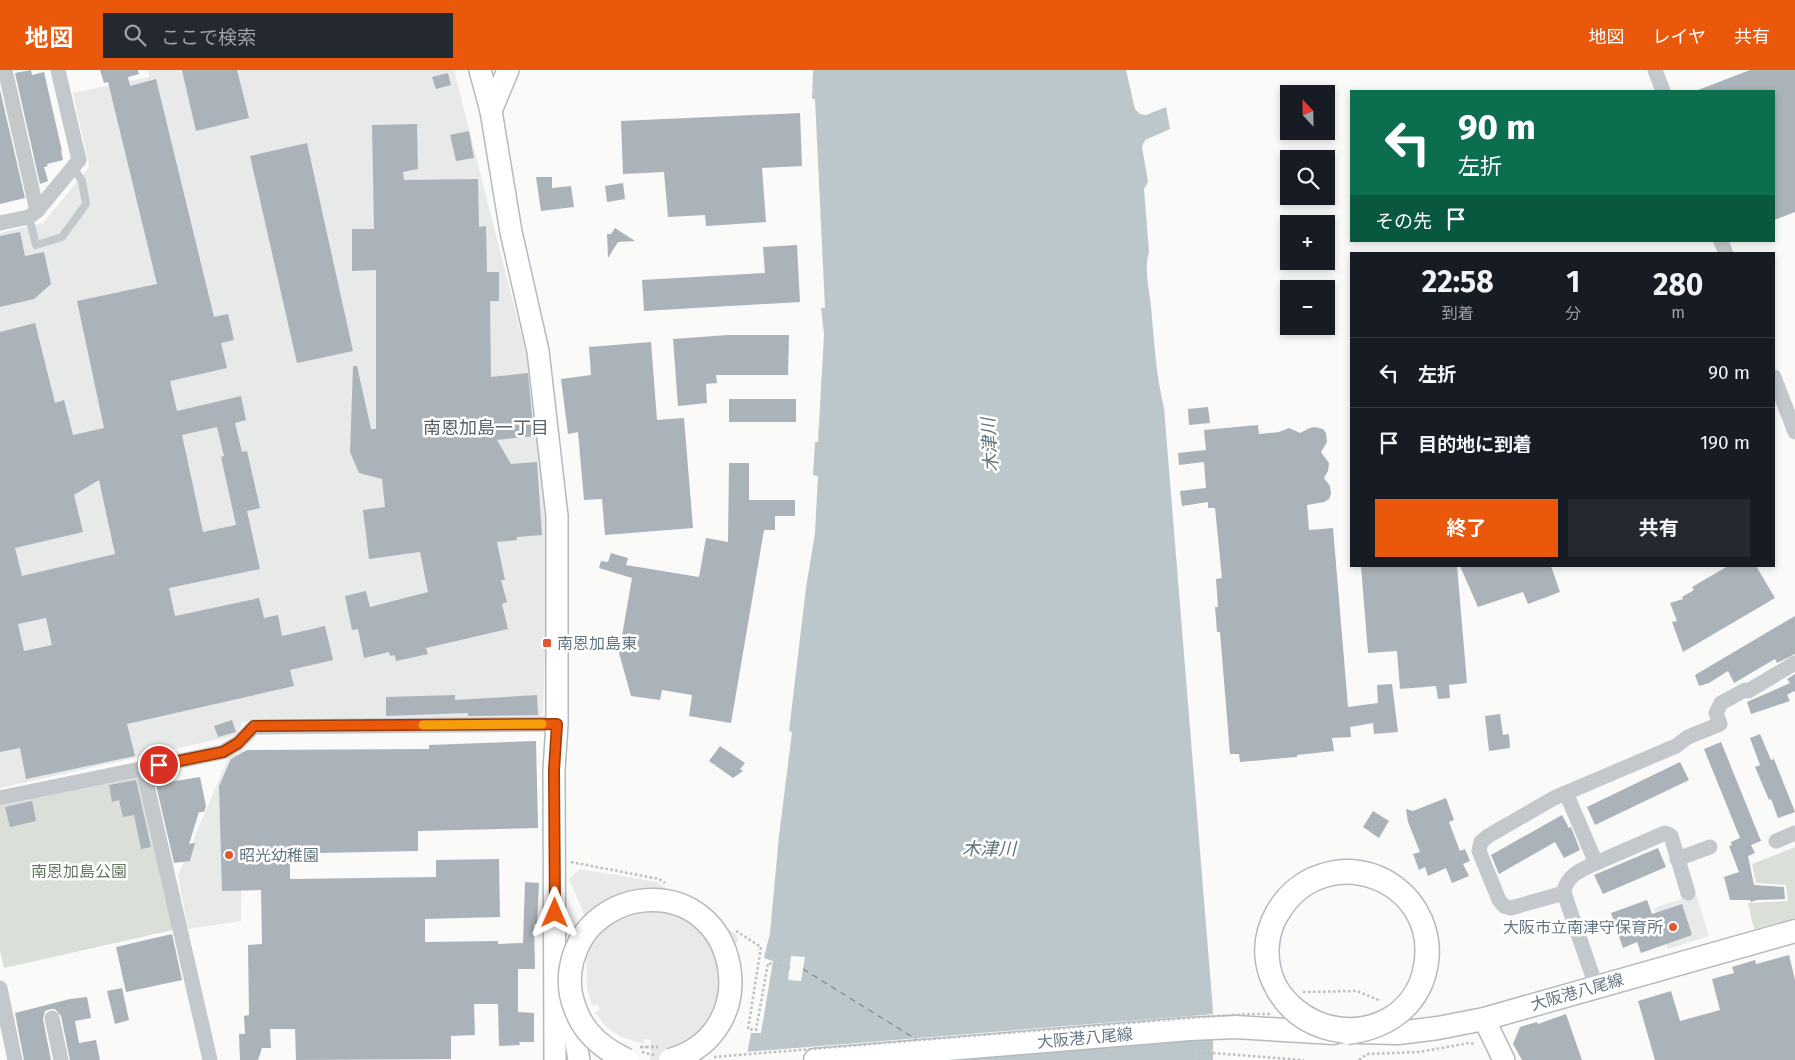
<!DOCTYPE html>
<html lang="ja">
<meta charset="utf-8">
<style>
body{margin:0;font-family:"Fira Sans","Noto Sans JP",sans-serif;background:#242831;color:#f1f3f6;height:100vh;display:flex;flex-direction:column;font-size:19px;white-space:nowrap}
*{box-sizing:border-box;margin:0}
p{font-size:16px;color:#9ea1a6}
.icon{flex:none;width:28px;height:28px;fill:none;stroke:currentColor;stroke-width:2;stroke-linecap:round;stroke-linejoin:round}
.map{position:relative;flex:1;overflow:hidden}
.sheet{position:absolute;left:1350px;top:182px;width:425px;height:315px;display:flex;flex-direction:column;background:#171b24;border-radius:0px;box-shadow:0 2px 8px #0003}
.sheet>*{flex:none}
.hud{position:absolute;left:1350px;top:20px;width:425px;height:152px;border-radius:0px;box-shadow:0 2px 8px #0003;background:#0b6e4f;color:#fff;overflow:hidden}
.needle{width:32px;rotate:338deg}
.buttons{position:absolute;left:1280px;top:15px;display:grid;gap:10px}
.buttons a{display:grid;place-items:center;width:55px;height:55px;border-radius:0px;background:#171b24;box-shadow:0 2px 8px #0003;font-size:25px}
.pin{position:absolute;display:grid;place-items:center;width:42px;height:42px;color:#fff;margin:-21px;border:2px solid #fff;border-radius:50%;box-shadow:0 1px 5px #0007}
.me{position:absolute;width:55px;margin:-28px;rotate:0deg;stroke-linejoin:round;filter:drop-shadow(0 0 4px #0008)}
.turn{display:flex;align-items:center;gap:18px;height:105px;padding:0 25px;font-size:22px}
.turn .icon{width:65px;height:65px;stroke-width:2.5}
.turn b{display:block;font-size:35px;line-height:42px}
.then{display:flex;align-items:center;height:48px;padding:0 25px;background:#0003;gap:10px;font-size:19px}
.eta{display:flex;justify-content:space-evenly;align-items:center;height:85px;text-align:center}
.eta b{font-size:30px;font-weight:700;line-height:35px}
.cta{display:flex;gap:10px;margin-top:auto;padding:10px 25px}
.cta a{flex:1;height:58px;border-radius:0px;background:#ea580c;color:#fff;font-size:20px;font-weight:700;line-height:58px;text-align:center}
.cta a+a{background:#242831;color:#f1f3f6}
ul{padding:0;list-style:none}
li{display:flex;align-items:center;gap:15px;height:70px;padding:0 25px;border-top:1px solid #363941}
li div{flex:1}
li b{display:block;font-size:19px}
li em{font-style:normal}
header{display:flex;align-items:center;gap:30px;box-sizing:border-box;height:70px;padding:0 25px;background:#ea580c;color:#fff}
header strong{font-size:24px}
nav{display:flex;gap:28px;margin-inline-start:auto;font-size:18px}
.search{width:350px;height:45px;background:#242831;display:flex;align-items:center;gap:12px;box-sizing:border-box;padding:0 18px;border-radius:0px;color:#9ea1a6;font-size:19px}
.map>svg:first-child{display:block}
.built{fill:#e8e9e9}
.green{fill:#dadfd7}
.water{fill:#bbc7cb}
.pier{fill:#fafaf8}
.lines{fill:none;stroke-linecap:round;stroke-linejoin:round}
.ferry{stroke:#60757c;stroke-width:1;stroke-dasharray:6 5;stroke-linecap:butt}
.building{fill:#aab3b9;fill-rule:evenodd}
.secondary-casing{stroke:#b3babf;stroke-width:24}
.primary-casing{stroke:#b5babe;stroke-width:25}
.path{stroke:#bbbfc2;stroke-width:2.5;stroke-dasharray:2.5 2.5;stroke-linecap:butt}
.lane{stroke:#c3c8cc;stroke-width:8}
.street{stroke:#c3c8cc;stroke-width:15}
.secondary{stroke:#fff;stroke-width:21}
.primary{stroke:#fff;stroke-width:22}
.primary-bridge-casing{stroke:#b5babe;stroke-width:25;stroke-linecap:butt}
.path-bridge{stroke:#bbbfc2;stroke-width:2.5;stroke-dasharray:2.5 2.5;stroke-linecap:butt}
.primary-bridge{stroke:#fff;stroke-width:22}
.route-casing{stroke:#983908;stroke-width:12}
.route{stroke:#ea580c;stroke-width:9}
.slow{stroke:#f59e0b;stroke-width:9}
.poi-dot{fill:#e4572e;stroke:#fff;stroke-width:2}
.labels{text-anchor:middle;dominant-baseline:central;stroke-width:5;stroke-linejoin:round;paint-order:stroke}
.poi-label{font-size:16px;fill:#657683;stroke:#fff;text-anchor:start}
.park-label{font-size:16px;fill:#687a64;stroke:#fff}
.street-label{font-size:16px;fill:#657683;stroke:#fff}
.neighbourhood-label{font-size:18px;fill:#57646e;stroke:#fff}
.water-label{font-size:18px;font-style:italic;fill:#60757c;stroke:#fff}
</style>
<header>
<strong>地図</strong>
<div class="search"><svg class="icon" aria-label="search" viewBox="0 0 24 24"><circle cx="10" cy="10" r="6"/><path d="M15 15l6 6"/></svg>ここで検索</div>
<nav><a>地図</a><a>レイヤ</a><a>共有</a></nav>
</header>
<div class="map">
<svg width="1795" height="990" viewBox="0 0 1795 990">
<rect width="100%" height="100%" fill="#fafaf8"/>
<g class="built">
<path d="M 148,0 L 454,0 L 527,287 L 549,469 L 543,642 L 540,647 L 242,652 L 237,665 L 0,718 L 0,163 L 43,153 L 89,97 L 73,23 L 149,7 Z"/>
<path d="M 243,679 L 241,851 L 188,859 L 178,806 L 229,686 Z"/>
<path d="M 580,799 L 657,812 L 736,864 L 739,871 L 735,873 L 741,896 L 743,910 L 738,940 L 729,959 L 719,972 L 697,990 L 650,990 L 651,970 L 644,969 L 644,974 L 621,967 L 604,955 L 595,942 L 600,940 L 597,934 L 592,936 L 587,917 L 585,850 L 582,839 L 569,809 Z"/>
<path d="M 1696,824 L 1709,866 L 1668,879 L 1654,838 Z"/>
</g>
<g class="green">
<path d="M 138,706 L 173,860 L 4,898 L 0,881 L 0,736 Z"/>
<path d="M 1795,777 L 1795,848 L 1754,859 L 1748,833 L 1788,831 L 1786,815 L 1756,813 L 1752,794 Z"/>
</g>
<path class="water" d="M 813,0 L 1126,0 L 1135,39 L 1140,44 L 1146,45 L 1166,37 L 1170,59 L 1145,70 L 1142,77 L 1148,112 L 1144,119 L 1149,182 C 1144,197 1149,220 1151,236 C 1154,270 1156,305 1164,338 L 1213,941 L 1213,990 L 746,990 L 751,963 L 761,963 L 773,891 L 764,888 L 770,863 L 779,766 L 792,662 L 789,661 L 806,518 L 815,463 L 818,406 L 813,405 L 815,372 L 818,372 L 824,264 L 821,238 L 825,238 L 815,29 L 812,29 Z"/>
<g class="pier">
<path d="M 791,886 L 805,887 L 801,911 L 788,910 Z"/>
<path d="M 1215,944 L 1215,967 L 926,990 L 744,990 L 745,982 Z"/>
</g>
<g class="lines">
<path class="ferry" d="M 803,899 L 919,971"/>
</g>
<g class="building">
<path d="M 31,0 L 32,5 L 44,2 L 62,81 L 61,81 L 63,90 L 47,94 L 48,96 L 44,97 L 48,111 L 40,114 L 15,3 Z"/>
<path d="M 100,0 L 138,0 L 139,4 L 128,7 L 130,16 L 156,9 L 214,247 L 228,244 L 234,270 L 221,273 L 227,298 L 170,311 L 177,341 L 241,326 L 246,350 L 235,353 L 242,382 L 247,381 L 260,438 L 247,441 L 260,499 L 169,518 L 175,546 L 259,528 L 264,548 L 278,545 L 282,566 L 325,556 L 333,590 L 290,600 L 294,616 L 127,654 L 135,686 L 26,709 L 20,678 L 0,682 L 0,262 L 35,253 L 55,333 L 64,330 L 73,365 L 104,358 L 77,231 L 157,214 L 108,12 L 104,13 ZM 217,357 L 224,386 L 221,387 L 236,455 L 203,462 L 182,365 ZM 99,410 L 115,484 L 22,506 L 15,478 L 83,462 L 74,425 ZM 46,548 L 52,575 L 24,581 L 18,554 Z"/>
<path d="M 182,0 L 237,0 L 249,48 L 196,61 Z"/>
<path d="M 1750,0 L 1795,0 L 1795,142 L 1774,150 L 1774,21 L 1698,20 Z"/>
<path d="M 448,3 L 451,15 L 436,19 L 432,7 Z"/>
<path d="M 0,20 L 25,128 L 0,134 Z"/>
<path d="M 800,43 L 802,96 L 762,98 L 766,152 L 706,156 L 705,145 L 668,147 L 664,102 L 623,104 L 621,51 Z"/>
<path d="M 417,54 L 418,99 L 403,102 L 404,110 L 478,109 L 479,157 L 486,156 L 487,202 L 499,202 L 499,231 L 490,231 L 491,307 L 528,303 L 534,366 L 497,370 L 511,394 L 537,392 L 542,465 L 517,467 L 517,470 L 497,472 L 505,510 L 501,510 L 507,532 L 502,534 L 508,559 L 426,578 L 428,584 L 396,591 L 395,585 L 390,586 L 389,582 L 364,588 L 358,559 L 352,560 L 345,526 L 366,521 L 370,537 L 428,522 L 420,482 L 369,489 L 363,440 L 385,437 L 382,409 L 359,403 L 350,382 L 353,296 L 357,296 L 371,359 L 376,359 L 376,200 L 352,201 L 352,159 L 374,159 L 372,55 Z"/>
<path d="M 469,61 L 474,88 L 456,91 L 450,65 Z"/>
<path d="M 307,73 L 353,281 L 297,293 L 250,86 Z"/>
<path d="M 536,107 L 552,107 L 552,118 L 571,116 L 574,137 L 541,141 Z"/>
<path d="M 623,113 L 625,129 L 607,132 L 605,116 Z"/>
<path d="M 615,158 L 635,171 L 618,172 L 608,188 L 607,164 L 611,164 Z"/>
<path d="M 20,162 L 25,186 L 44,182 L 51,214 L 34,229 L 0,237 L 0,166 Z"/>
<path d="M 797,175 L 800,232 L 644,241 L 642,210 L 765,203 L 763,177 Z"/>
<path d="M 728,265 L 789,265 L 788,305 L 716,305 L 717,313 L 706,314 L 707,333 L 678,336 L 673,269 Z"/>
<path d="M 651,272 L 657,350 L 684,348 L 693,458 L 605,465 L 602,429 L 584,430 L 578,362 L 568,364 L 561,309 L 591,305 L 589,277 Z"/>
<rect x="729" y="329" width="67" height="23"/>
<path d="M 1208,337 L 1210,353 L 1189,355 L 1188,339 Z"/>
<path d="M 1258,355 L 1259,364 L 1279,362 L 1289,358 L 1300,363 L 1310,358 L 1315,357 L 1323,359 L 1326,363 L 1327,372 L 1321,382 L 1329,393 L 1328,401 L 1324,408 L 1330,416 L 1331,424 L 1329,429 L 1324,432 L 1307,435 L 1309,460 L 1333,458 L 1348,637 L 1378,633 L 1377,615 L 1392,614 L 1398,662 L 1374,664 L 1373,653 L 1350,657 L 1351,667 L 1332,668 L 1334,681 L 1297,685 L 1297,687 L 1240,692 L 1239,684 L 1230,684 L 1220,562 L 1217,562 L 1215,537 L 1218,537 L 1216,509 L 1222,508 L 1215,438 L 1208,438 L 1208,432 L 1182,436 L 1180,421 L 1206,418 L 1204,392 L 1179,395 L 1178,383 L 1206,380 L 1204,360 Z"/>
<path d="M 729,393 L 749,393 L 749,430 L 795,430 L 795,446 L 775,446 L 775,460 L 764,460 L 731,653 L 689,646 L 692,625 L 662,620 L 660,630 L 631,626 L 619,583 L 632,508 L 599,498 L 601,491 L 608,492 L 611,483 L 628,488 L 626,495 L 699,507 L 706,468 L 728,472 Z"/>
<path d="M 1361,496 L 1457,496 L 1467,613 L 1449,615 L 1450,628 L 1438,629 L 1436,616 L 1400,619 L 1397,581 L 1368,583 Z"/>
<path d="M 1460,496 L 1551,496 L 1560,522 L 1528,534 L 1523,522 L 1478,537 Z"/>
<path d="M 1728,496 L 1756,496 L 1775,528 L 1683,582 L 1672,552 L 1677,551 L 1670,533 L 1683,529 L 1682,527 L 1694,520 L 1692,517 Z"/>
<path d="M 1795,546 L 1795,584 L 1777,593 L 1775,589 L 1734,613 L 1728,601 L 1709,613 L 1699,616 L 1695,605 Z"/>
<path d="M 1795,604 L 1795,622 L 1794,621 L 1787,625 L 1790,631 L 1751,644 L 1747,632 L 1790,613 L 1787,609 Z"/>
<path d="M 455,625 L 455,630 L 537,625 L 538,645 L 468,646 L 468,643 L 386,646 L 386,627 Z"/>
<path d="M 1500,644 L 1503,665 L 1509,664 L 1510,678 L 1489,681 L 1485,646 Z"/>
<path d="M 232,650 L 236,662 L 218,667 L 214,656 Z"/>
<path d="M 1760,664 L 1771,690 L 1774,689 L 1795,742 L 1778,748 L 1771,729 L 1769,730 L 1755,697 L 1760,695 L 1750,668 Z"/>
<path d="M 536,671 L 538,758 L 418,761 L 418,781 L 320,783 L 320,777 L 290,777 L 290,809 L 436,807 L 436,790 L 499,789 L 500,847 L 425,849 L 425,872 L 498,871 L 498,874 L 523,873 L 525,812 L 539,813 L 537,854 L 534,854 L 535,899 L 518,899 L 518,942 L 534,943 L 534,972 L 519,972 L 520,975 L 499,976 L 498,934 L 474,934 L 475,965 L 451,966 L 451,989 L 296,990 L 295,959 L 270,959 L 271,978 L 262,978 L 258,990 L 240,990 L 239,964 L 245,964 L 244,946 L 249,945 L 248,875 L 262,874 L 261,820 L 222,821 L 219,716 L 231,689 L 247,680 L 429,679 L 429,675 Z"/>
<path d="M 1721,672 L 1761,771 L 1751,775 L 1755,783 L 1748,786 L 1754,815 L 1784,817 L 1785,829 L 1757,830 L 1751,832 L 1750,830 L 1730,830 L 1724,807 L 1739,802 L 1729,776 L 1732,775 L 1731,772 L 1740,768 L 1704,679 Z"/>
<path d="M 720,676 L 745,693 L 740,699 L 743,701 L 733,708 L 709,691 Z"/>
<path d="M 1680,692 L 1689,710 L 1595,755 L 1587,737 Z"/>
<path d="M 167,703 L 169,712 L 200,707 L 206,736 L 204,742 L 199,742 L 189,774 L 195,773 L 190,791 L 174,793 L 154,706 Z"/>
<path d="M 136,710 L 151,777 L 141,779 L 134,745 L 123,747 L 119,730 L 112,732 L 109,715 Z"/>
<path d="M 1446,728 L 1454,750 L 1449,752 L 1460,781 L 1465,779 L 1470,791 L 1463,794 L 1469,806 L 1452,813 L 1446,798 L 1428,806 L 1425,797 L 1419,800 L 1413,784 L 1420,782 L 1408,752 L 1406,739 L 1413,741 Z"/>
<path d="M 32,731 L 36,751 L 10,757 L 5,737 Z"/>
<path d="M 1373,741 L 1389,751 L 1379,768 L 1363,757 Z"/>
<path d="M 1562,745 L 1569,758 L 1571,757 L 1580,780 L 1564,788 L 1555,772 L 1499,804 L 1491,785 Z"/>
<path d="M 1658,778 L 1666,797 L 1603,824 L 1594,805 Z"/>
<path d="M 1647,830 L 1652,844 L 1682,834 L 1692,865 L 1641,883 L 1637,872 L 1623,878 L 1611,843 Z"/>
<path d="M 172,864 L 182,910 L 126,922 L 116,877 Z"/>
<path d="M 1789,885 L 1795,910 L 1795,990 L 1655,990 L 1638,931 L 1671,921 L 1680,951 L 1720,940 L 1712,909 L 1734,903 L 1732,897 L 1755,890 L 1756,894 Z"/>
<path d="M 122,918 L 129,950 L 115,954 L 107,921 Z"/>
<path d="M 87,927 L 91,948 L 75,951 L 79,973 L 96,970 L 100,990 L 70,990 L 61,946 L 55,939 L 51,939 L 45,941 L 43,949 L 51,990 L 24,990 L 15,943 L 70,929 Z"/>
<path d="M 1566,944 L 1582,990 L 1522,990 L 1513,974 L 1520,957 L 1537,952 L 1538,954 Z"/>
</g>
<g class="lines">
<defs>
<g id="secondary">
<path d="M 480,0 L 491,41 L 511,162 L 538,281 L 557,446 L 557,654 L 554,700 L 555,990"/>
<path d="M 491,41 L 508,0"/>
<path d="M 569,932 L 579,990"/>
<path d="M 1484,949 L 1504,990"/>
</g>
<g id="primary">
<path d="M 1358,962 L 1398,963 L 1438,958 L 1484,949 L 1795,861"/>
<path d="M 815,990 L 1189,959 L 1235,957 L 1334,963"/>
</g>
</defs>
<use href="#secondary" class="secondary-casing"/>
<use href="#primary" class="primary-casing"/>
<g class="path">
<path d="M 571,792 L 659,809 L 665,813"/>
<path d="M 736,861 L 761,877 L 748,959 L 756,960 L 768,893 L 790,898"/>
<path d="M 1303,922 L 1357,921 L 1381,931"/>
<path d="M 640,977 L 646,977"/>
<path d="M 1199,990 L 1199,984 L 1212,983 L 1304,990"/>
<path d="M 1359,990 L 1367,984 L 1419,982 L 1469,973 L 1476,974"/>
</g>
<path class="lane" d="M 29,147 L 36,175 L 62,167 L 86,134 L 82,111 L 73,97"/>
<g class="street">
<path d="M 5,0 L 37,141"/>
<path d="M 1655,0 L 1663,21"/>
<path d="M 0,153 L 29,147 L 37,141 L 79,90 L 58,0"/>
<path d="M 1721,171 L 1726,184"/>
<path d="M 1774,307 L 1795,362"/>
<path d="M 143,698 L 210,990"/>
<path d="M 0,728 L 223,682 L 238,673 L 254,657 L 557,654"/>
<path d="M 1776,771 L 1795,763"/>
<path d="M 1677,789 L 1710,777"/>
<path d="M 1596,793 L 1665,763 L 1668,764 L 1671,766 L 1688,823"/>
<path d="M 1564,823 C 1565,806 1582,799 1596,793 L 1566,723"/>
<path d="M 1596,916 L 1564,823 L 1511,838 L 1504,836 L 1499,830 L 1479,781 L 1481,772 L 1488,766 L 1554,728 L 1676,676 L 1688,667 L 1720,654 L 1716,643 L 1721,633 L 1745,620 L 1748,621 L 1795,593"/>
<path d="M 0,918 L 15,990"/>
<path d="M 52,948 L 61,990"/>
</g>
<use href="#secondary" class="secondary"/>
<use href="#primary" class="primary"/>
<defs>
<g id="primary-bridge">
<path d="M 1347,963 C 1388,958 1421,935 1427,892 C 1431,863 1418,834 1395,817 C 1374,801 1347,797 1323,805 C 1303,811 1287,825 1277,842 C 1235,916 1325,990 1394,946 C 1411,934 1422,916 1425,896 C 1441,809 1325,766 1279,842 C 1265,863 1264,892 1275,915 C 1289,944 1315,959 1347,962"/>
<path d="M 627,990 C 603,979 584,964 575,938 C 565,913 570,885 585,863 C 598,846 618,834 639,831 C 740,817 767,963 670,990"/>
</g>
</defs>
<use href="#primary-bridge" class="primary-bridge-casing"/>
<g class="path-bridge">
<path d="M 641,977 L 658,977"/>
<path d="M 646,977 L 658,977"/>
<path d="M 642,982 L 654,985"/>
<path d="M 714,987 L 1201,947 L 1250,944 L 1272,944"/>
</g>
<use href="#primary-bridge" class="primary-bridge"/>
</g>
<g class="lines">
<defs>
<path id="route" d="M 159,695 L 223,682 L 238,673 L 254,656 L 557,654 L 554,700 L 555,843"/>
</defs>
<use href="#route" class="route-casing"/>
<use href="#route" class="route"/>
<path class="slow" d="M 423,655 L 542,654"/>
</g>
<g class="poi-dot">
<rect x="542" y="568" width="10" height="10" rx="2.5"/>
<circle cx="229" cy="785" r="5"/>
<circle cx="1673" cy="857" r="5"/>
</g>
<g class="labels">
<g class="poi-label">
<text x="557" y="573">南恩加島東</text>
<text x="239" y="785">昭光幼稚園</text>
<text x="1663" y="857" text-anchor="end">大阪市立南津守保育所</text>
</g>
<g class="park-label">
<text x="79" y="801">南恩加島公園</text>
</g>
<g class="street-label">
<text transform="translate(1577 922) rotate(-16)">大阪港八尾線</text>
<text transform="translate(1085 968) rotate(-5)">大阪港八尾線</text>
</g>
<g class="neighbourhood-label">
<text x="486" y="358">南恩加島一丁目</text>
</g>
<g class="water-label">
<text transform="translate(990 375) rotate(-94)">木津川</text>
<text x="989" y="779">木津川</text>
</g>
</g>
</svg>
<div class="buttons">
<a><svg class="needle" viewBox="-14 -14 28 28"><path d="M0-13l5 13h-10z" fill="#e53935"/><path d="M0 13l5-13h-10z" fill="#9ea1a6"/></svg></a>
<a><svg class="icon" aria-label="search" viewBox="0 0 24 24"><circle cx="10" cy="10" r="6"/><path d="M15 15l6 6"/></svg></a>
<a>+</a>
<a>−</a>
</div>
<div class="pin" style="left:159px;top:695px;background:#d93025"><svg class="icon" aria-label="arrive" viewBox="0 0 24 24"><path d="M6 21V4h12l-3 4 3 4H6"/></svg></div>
<svg class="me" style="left:555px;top:843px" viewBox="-20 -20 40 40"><path d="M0-17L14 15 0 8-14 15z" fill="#ea580c" stroke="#fff" stroke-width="4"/></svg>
<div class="hud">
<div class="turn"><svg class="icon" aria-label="left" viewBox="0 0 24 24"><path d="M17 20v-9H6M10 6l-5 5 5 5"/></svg><div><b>90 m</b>左折</div></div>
<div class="then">その先<svg class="icon" aria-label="arrive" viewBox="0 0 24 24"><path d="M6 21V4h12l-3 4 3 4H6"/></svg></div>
</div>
<section class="sheet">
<div class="eta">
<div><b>22:58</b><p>到着</p></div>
<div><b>1</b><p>分</p></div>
<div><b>280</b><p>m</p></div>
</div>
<ul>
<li><svg class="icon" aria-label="left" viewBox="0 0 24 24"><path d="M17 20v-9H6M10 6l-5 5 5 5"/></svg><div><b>左折</b></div><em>90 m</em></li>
<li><svg class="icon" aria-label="arrive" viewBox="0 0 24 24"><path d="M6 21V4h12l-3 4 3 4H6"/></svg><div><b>目的地に到着</b></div><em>190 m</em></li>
</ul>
<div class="cta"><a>終了</a><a>共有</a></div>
</section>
</div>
